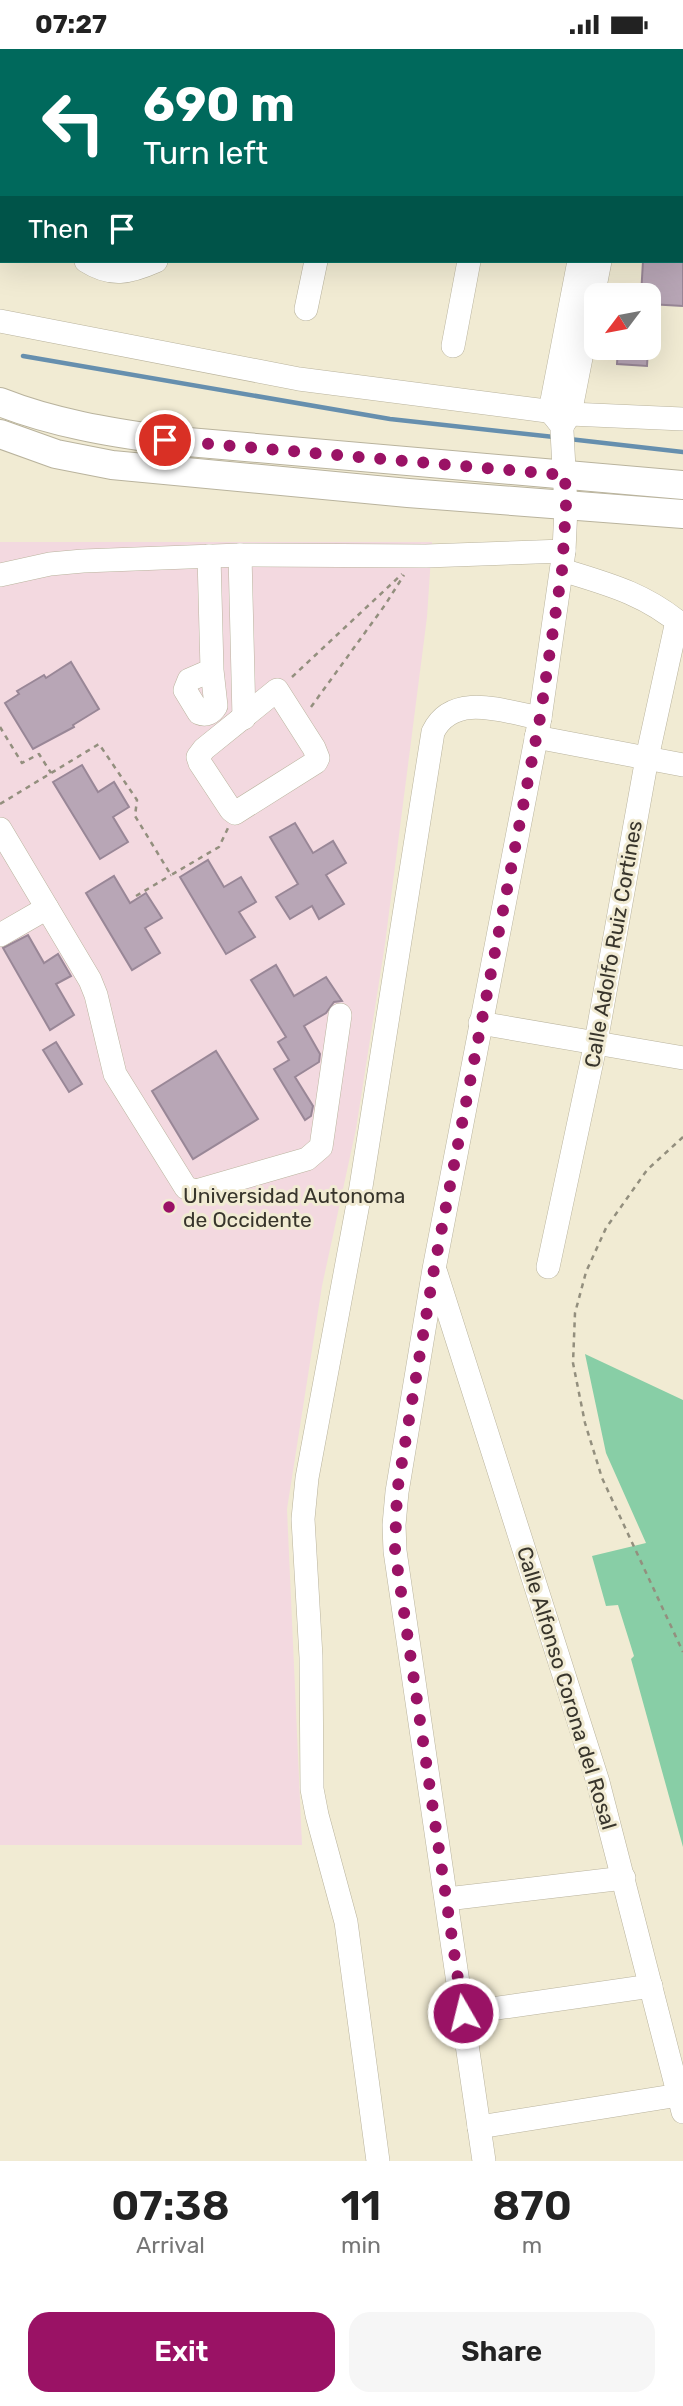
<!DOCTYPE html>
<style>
body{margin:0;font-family:Rubik,sans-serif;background:#f6f6f6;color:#222;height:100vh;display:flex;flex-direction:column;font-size:26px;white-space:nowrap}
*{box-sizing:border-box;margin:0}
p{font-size:23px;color:#767676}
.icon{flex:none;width:38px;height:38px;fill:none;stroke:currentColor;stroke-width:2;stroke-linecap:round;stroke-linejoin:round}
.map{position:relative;height:2112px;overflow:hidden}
.sheet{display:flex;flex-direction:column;background:#fff;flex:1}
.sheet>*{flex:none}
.banner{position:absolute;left:0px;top:0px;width:684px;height:214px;box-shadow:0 7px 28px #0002;background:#00695c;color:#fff;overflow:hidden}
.needle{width:46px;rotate:238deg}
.tools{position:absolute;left:584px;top:234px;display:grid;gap:14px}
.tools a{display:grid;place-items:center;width:77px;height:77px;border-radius:14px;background:#fff;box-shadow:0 7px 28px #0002;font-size:35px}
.pin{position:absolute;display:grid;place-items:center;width:60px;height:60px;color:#fff;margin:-30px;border:4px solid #fff;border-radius:50%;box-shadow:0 2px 7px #0007}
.me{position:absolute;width:77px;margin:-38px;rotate:352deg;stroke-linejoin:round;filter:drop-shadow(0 0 5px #0008)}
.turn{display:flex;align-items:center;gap:24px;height:147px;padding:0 28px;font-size:32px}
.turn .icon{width:91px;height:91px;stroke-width:2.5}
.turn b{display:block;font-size:49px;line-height:60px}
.then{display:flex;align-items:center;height:66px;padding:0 28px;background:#0003;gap:14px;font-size:26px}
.eta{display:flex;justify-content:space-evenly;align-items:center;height:119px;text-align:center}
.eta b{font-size:42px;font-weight:600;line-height:49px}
.primary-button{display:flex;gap:14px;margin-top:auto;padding:14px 28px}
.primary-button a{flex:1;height:80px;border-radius:21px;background:#9a1265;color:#fff;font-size:28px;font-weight:600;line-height:80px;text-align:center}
.primary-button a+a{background:#f6f6f6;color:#222}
.status{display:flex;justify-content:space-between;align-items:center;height:49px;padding:0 35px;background:#fff;direction:ltr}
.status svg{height:19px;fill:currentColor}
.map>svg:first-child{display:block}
.education{fill:#f3d9e0}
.green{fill:#88cea6}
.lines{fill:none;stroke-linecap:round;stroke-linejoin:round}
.stream{stroke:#668fae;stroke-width:4.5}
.building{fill:#b8a6b6;stroke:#998797;stroke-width:2}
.minor-casing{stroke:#b9b39d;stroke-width:24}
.major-casing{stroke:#b9b39d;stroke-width:30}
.path{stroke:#938f7e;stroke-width:2.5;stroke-dasharray:5 5;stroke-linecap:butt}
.minor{stroke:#fff;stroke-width:23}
.major{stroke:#fff;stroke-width:28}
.route{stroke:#9a1265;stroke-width:12;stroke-dasharray:0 21.6}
.poi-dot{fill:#9a1265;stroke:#f1ebd3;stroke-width:2.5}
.labels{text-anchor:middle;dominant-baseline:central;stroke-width:6;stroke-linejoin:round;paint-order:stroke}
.street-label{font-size:21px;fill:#38352c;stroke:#f1ebd3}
.poi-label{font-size:21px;fill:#38352c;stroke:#f1ebd3;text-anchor:start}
</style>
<div class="status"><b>07:27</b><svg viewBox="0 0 49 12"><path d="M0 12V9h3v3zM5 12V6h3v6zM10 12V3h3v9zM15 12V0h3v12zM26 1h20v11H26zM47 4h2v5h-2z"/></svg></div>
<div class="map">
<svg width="683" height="2112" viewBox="0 0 683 2112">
<rect width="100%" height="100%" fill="#f1ebd3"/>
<path class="education" d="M 0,493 L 432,493 L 427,568 L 385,895 L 356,1080 L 322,1237 L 287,1460 L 302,1796 L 0,1796 Z"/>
<path class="green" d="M 585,1305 L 683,1351 L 683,1798 L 631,1610 L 634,1607 L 618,1556 L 606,1557 L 592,1507 L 646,1494 L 606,1404 Z"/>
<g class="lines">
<g class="stream">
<path d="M 23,307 L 390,370 L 554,388"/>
<path d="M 569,390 L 683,403"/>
</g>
</g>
<g class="building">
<path d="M 643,212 L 683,212 L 683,257 L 649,255 L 649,247 L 641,247 Z"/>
<path d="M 618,299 L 648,299 L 647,317 L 617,315 Z"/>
<path d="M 71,613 L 99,660 L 73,676 L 74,678 L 33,700 L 5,654 L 19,645 L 17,642 L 44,626 L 46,629 Z"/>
<path d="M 82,716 L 98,743 L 114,733 L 129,758 L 113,768 L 128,793 L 100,810 L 53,733 Z"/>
<path d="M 295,774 L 313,804 L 333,792 L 346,814 L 326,826 L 344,855 L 319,870 L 312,857 L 290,870 L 276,848 L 298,835 L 270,788 Z"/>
<path d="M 208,811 L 224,838 L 241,828 L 256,853 L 239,863 L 255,888 L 226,905 L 180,828 Z"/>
<path d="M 114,827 L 130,854 L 146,844 L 162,869 L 145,879 L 160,904 L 132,921 L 86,844 Z"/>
<path d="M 28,886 L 44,914 L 58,905 L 71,927 L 56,935 L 74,966 L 50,981 L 3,899 Z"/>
<path d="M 276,916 L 294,947 L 326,928 L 342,952 L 334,953 L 326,964 L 304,977 L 320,1005 L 319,1013 L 295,1028 L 313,1057 L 311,1067 L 305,1071 L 274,1020 L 289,1011 L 278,993 L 286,988 L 251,931 Z"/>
<path d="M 56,993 L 82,1035 L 69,1043 L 43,1001 Z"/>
<path d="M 216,1002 L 258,1070 L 193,1110 L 152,1042 Z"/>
</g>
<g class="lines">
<defs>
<g id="minor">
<path d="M 432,0 L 444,2"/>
<path d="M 67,2 L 68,0"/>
<path d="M 229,2 L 229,0"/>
<path d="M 360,2 L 360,0"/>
<path d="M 620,2 L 621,0"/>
<path d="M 644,2 L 645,0"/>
<path d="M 682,45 L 683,45"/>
<path d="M 0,90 L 2,87"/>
<path d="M 0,109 L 2,112"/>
<path d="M 86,212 C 111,228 129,224 156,212"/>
<path d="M 306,260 L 316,212"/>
<path d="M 0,272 L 299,330 L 570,365 L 683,370"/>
<path d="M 453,297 L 469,212"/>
<path d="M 562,377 L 570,365 L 600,212"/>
<path d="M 240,506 L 244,669"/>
<path d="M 209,507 L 212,621 L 216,657 C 212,664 206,667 199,664 L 185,641 L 189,631 L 212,621"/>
<path d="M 562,521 C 608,535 646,545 683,577"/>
<path d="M 0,526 L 50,515 L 83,512 L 240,506 L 426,507 L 564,502"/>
<path d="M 277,641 L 314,699 L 318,709 L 316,713 L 235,764 L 231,761 L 200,714 L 198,708 L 204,700 Z"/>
<path d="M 536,688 L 683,716"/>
<path d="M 0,780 L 90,931 L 96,946 L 115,1025 L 186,1139 L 196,1142 L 307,1110 L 321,1098 L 340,966"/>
<path d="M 0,886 L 47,859"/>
<path d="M 480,974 L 683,1009"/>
<path d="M 548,1218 L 596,993 L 647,709 L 677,572"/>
<path d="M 436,1224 L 598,1733 L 683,2063"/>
<path d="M 447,1850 L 624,1829"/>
<path d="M 463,1964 L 651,1937"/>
<path d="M 479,2078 L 679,2046"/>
<path d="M 378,2112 L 346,1873 L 317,1766 L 312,1740 L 311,1608 L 303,1470 L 307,1429 L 360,1144 L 433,683 C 453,642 505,663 540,669"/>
<path d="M 484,2112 L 395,1502 L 394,1476 L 397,1443 L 434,1220 L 540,669 L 564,502 L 566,458 L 562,382 L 562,377 L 550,362 L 579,212"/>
</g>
<g id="major">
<path d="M 0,353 C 53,374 109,383 165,391 L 683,436"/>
<path d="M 0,385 L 56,405 L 112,416 L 408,444 L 683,465"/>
</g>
</defs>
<use href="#minor" class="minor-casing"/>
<use href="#major" class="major-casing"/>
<g class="path">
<path d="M 292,628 L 402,525"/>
<path d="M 311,658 L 385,556 L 404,526"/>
<path d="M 0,678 L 22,714 L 39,705 L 51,724"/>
<path d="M 0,755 L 99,695 L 137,751 L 135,767 L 171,826 L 219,798 L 228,779"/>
<path d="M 136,847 L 171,826"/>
<path d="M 683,1088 L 647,1121 L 606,1179 L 586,1223 L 575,1264 L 573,1314 L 585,1374 L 602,1429 L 683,1603"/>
</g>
<use href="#minor" class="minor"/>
<use href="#major" class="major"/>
</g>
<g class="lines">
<path class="route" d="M 165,391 L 565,426 L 566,458 L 562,521 L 540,669 L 434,1220 L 397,1443 L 395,1502 L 463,1964"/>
</g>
<circle class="poi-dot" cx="169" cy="1158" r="7"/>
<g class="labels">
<g class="street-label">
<text transform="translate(613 895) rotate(-80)">Calle Adolfo Ruiz Cortines</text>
<text transform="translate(567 1639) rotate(73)">Calle Alfonso Corona del Rosal</text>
</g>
<g class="poi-label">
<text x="183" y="1146">Universidad Autonoma<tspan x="183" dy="24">de Occidente</tspan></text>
</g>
</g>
</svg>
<div class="tools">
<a><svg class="needle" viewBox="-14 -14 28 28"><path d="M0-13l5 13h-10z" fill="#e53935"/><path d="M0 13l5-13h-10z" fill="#767676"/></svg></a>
</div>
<div class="pin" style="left:165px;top:391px;background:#d93025"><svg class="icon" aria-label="arrive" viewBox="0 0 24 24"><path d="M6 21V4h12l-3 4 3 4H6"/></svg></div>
<svg class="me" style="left:463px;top:1964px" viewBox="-20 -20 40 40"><circle r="17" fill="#9a1265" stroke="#fff" stroke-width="3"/><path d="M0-11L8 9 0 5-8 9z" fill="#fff"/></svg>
<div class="banner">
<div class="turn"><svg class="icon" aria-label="left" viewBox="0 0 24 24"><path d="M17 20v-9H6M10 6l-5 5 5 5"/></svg><div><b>690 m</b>Turn left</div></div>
<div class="then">Then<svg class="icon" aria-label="arrive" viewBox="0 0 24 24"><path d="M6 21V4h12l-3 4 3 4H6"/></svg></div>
</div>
</div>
<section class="sheet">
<div class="eta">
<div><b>07:38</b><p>Arrival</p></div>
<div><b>11</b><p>min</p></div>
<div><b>870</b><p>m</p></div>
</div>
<div class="primary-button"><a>Exit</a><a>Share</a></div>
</section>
